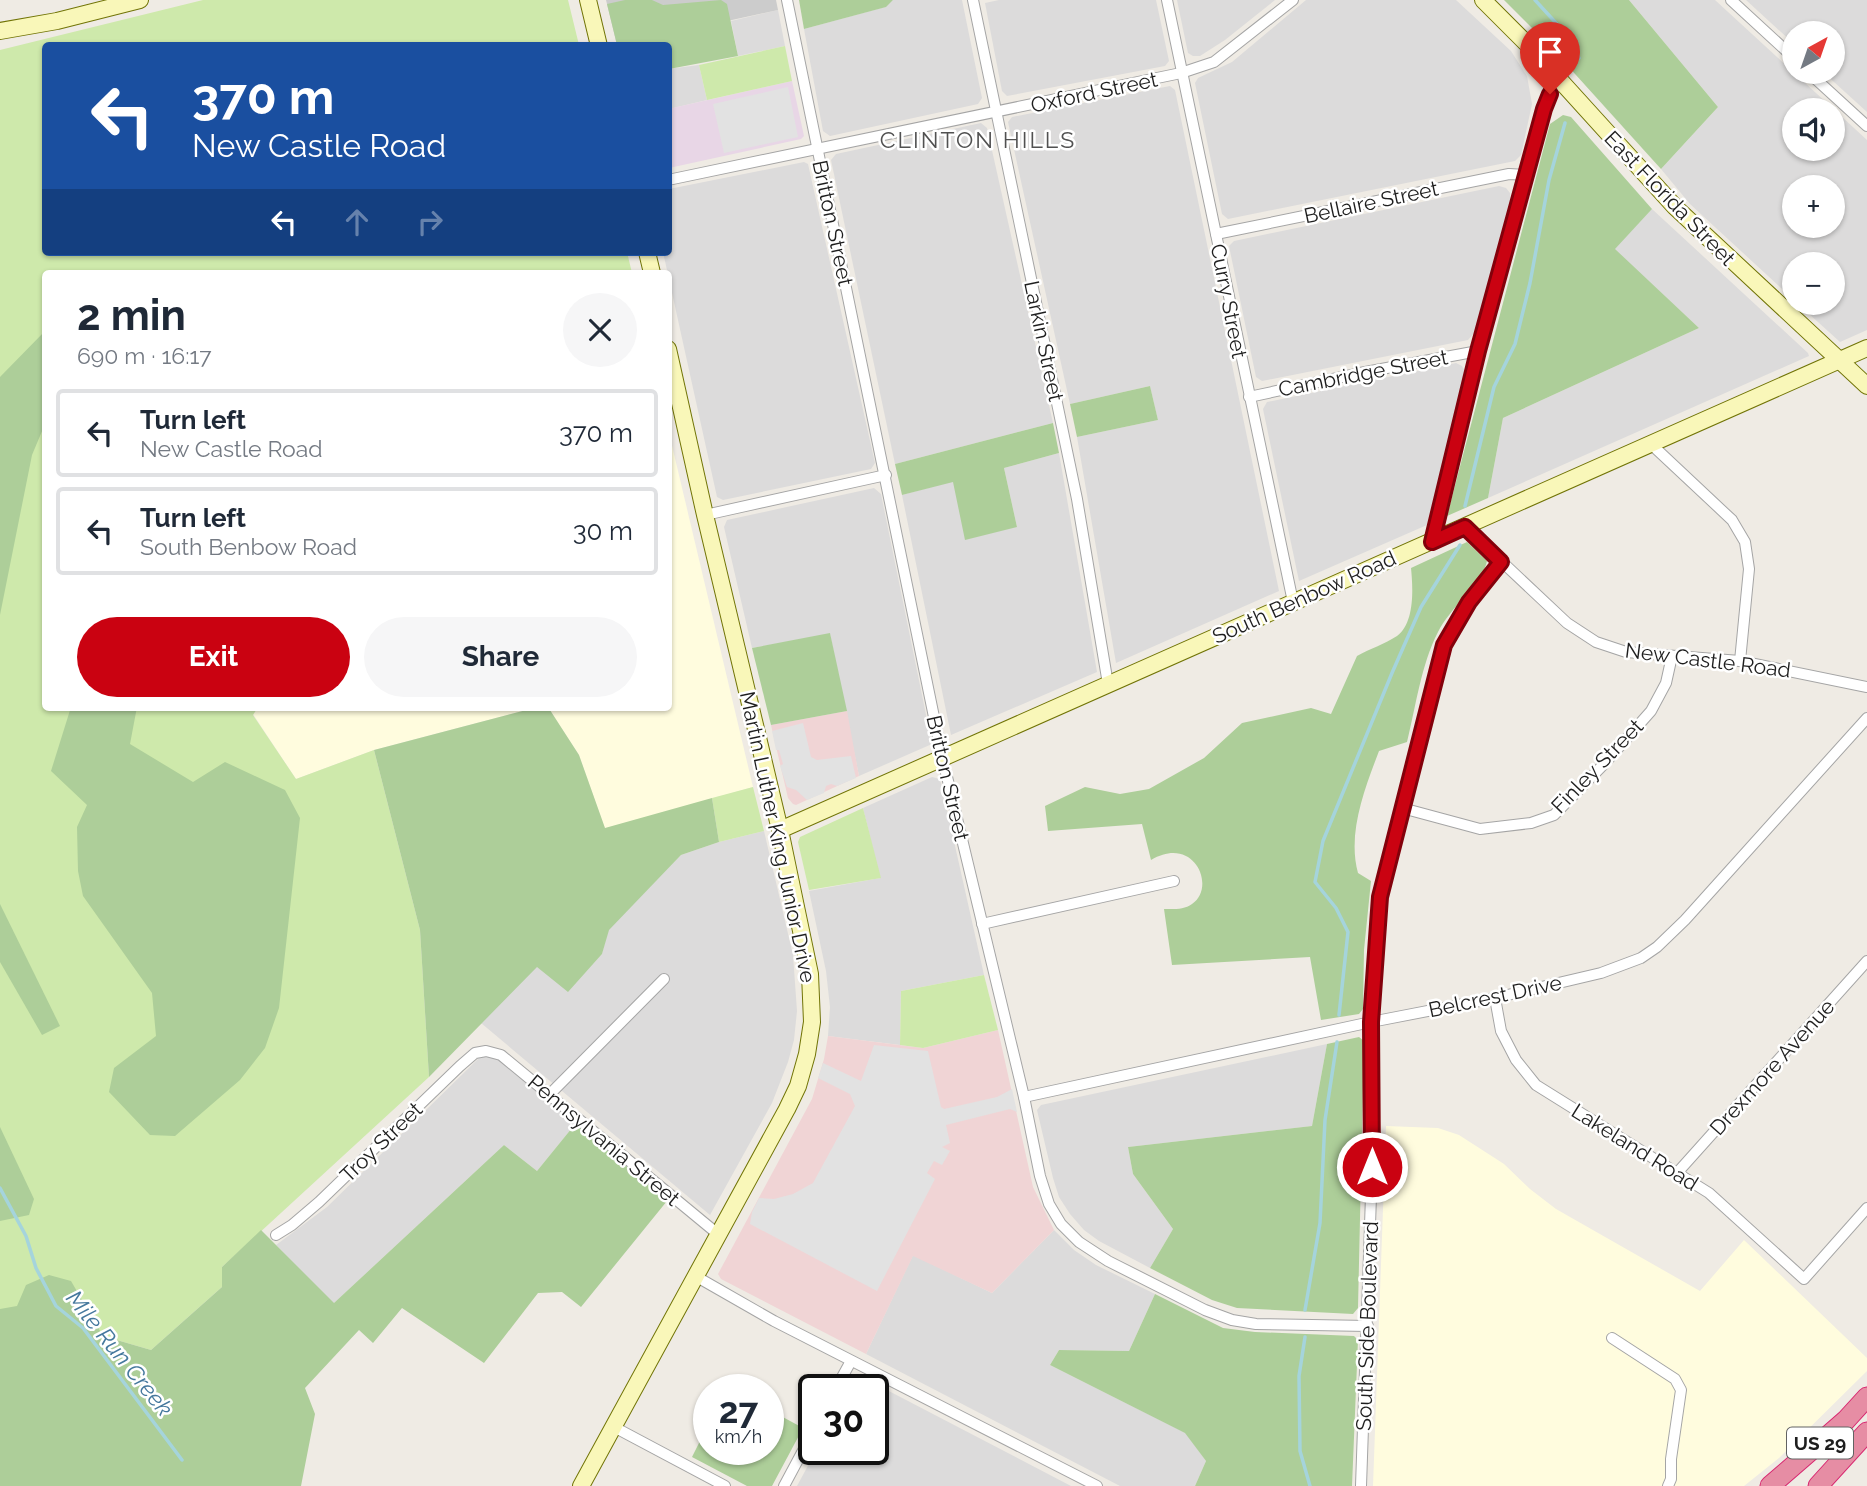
<!DOCTYPE html>
<meta charset="utf-8">
<style>
body{margin:0;font-family:Raleway,sans-serif;background:#f6f6f7;color:#1f2937;height:100vh;display:flex;flex-direction:column;font-size:26px;white-space:nowrap}
*{box-sizing:border-box;margin:0}
p{font-size:23px;color:#747a83}
.icon{flex:none;width:38px;height:38px;fill:none;stroke:currentColor;stroke-width:2;stroke-linecap:round;stroke-linejoin:round}
.map{position:relative;flex:1;overflow:hidden}
.drawer{position:absolute;left:42px;top:270px;width:630px;height:441px;display:flex;flex-direction:column;background:#fff;border-radius:7px;box-shadow:0 2px 5px #0004}
.drawer>*{flex:none}
.guide{position:absolute;left:42px;top:42px;width:630px;height:214px;border-radius:7px;box-shadow:0 2px 5px #0004;background:#1a4fa0;color:#fff;overflow:hidden}
.needle{width:46px;rotate:40deg}
.tools{position:absolute;left:1782px;top:21px;display:grid;gap:14px}
.tools a{display:grid;place-items:center;width:63px;height:63px;border-radius:50%;background:#fff;box-shadow:0 2px 5px #0004;font-size:35px}
.speed{position:absolute;left:693px;top:1374px;display:flex;gap:14px;font-size:35px;font-weight:700;text-align:center}
.speed>*{display:grid;place-content:center;width:91px;height:91px;border-radius:50%;background:#fff;box-shadow:0 2px 5px #0004;line-height:1}
.speed small{font-size:18px;font-weight:400}
.speed .limit{border:4px solid #111;border-radius:10px;background:#fff;color:#111}
.pin{position:absolute;display:grid;place-items:center;width:60px;height:60px;color:#fff;margin:-72px -30px;border-radius:50% 50% 50% 0;rotate:-45deg;box-shadow:0 0 7px #0007}
.pin .icon{rotate:45deg}
.me{position:absolute;width:77px;margin:-38px;rotate:0deg;stroke-linejoin:round;filter:drop-shadow(0 0 5px #0008)}
.turn{display:flex;align-items:center;gap:24px;height:147px;padding:0 35px;font-size:32px}
.turn .icon{width:91px;height:91px;stroke-width:2.5}
.turn b{display:block;font-size:49px;line-height:60px}
.lanes{display:flex;align-items:center;height:66px;padding:0 35px;background:#0003;justify-content:center;gap:35px;direction:ltr}
.lanes .off{opacity:.35}
.round{display:grid;place-items:center;flex:none;width:74px;height:74px;border-radius:37px;background:#f6f6f7}
.summary{display:flex;align-items:center;justify-content:space-between;height:119px;padding:0 35px}
h1{font-size:42px;font-weight:700;line-height:52px}
.cta{display:flex;gap:14px;margin-top:auto;padding:14px 35px}
.cta a{flex:1;height:80px;border-radius:42px;background:#ca0211;color:#fff;font-size:28px;font-weight:700;line-height:80px;text-align:center}
.cta a+a{background:#f6f6f7;color:#1f2937}
ul{padding:0;list-style:none}
li{display:flex;align-items:center;gap:21px;height:88px;margin:0 14px 10px;padding:0 21px;border:4px solid #e0e1e3;border-radius:7px}
li div{flex:1}
li b{display:block;font-size:26px}
li em{font-style:normal}
.map>svg:first-child{display:block}
.residential{fill:#dcdbdb;fill-rule:evenodd}
.commercial{fill:#f0d4d5}
.industrial{fill:#e8d6e6}
.education{fill:#fffcde}
.religious{fill:#ccc}
.grass{fill:#cee9ab}
.forest{fill:#adce99}
.parking{fill:#e2e2e2}
.lines{fill:none;stroke-linecap:round;stroke-linejoin:round}
.stream{stroke:#a5d4dc;stroke-width:3.5}
.street-casing{stroke:#a5a5a5;stroke-width:12}
.secondary-casing{stroke:#717406;stroke-width:18}
.highway-casing{stroke:#d82670;stroke-width:21}
.street{stroke:#fff;stroke-width:10}
.secondary{stroke:#f9f7b9;stroke-width:16}
.highway{stroke:#e68da4;stroke-width:19}
.route-casing{stroke:#83010b;stroke-width:18}
.route{stroke:#ca0211;stroke-width:12}
.labels{text-anchor:middle;dominant-baseline:central;stroke-width:5;stroke-linejoin:round;paint-order:stroke}
.shield{fill:#fff;stroke:#626262;stroke-width:2}
.shield-label{font-size:19px;font-weight:bold;fill:#1e1e1e}
.street-label{font-size:21px;fill:#1e1e1e;stroke:#fff}
.neighbourhood-label{font-size:23px;letter-spacing:2px;fill:#515151;stroke:#fff}
.water-label{font-size:23px;font-style:italic;fill:#45789d;stroke:#fff}
</style>
<div class="map">
<svg width="1867" height="1486" viewBox="0 0 1867 1486">
<rect width="100%" height="100%" fill="#efebe4"/>
<g class="residential">
<path d="M 893,0 L 962,0 L 982,98 L 978,104 L 830,136 L 823,131 L 804,29 L 885,7 Z"/>
<path d="M 999,0 L 1156,0 L 1169,61 L 1165,66 L 1007,96 L 1002,91 L 985,3 Z"/>
<path d="M 1177,0 L 1275,0 L 1225,40 L 1200,56 L 1193,56 L 1188,53 Z"/>
<path d="M 1306,0 L 1456,0 L 1511,51 L 1527,76 L 1532,104 L 1521,155 L 1515,161 L 1228,219 L 1222,214 L 1195,83 L 1198,78 L 1232,62 Z"/>
<path d="M 1629,0 L 1715,0 L 1867,140 L 1867,330 L 1840,342 L 1797,303 L 1832,303 L 1832,264 L 1794,264 L 1794,300 L 1690,204 L 1661,169 L 1718,107 ZM 1794,110 L 1832,110 L 1832,149 L 1794,149 ZM 1794,187 L 1832,187 L 1832,226 L 1794,226 Z"/>
<path d="M 1746,0 L 1867,0 L 1867,112 L 1823,72 L 1832,72 L 1832,33 L 1794,33 L 1794,44 Z"/>
<path d="M 778,10 L 785,46 L 738,56 L 731,21 Z"/>
<path d="M 699,65 L 707,100 L 669,109 L 668,69 Z"/>
<path d="M 1170,86 L 1175,90 L 1279,591 L 1116,663 L 1077,437 L 1158,420 L 1150,386 L 1070,404 L 1008,122 L 1012,117 Z"/>
<path d="M 981,123 L 987,128 L 1053,423 L 895,464 L 831,160 L 836,154 Z"/>
<path d="M 804,162 L 808,164 L 875,463 L 871,469 L 723,500 L 717,497 L 663,252 L 668,252 L 669,189 Z"/>
<path d="M 1499,186 L 1506,188 L 1510,193 L 1510,200 L 1475,332 L 1468,340 L 1262,381 L 1256,377 L 1229,246 L 1234,241 Z"/>
<path d="M 1652,209 L 1808,353 L 1809,356 L 1488,498 L 1503,418 L 1699,328 L 1614,249 Z"/>
<path d="M 1456,363 L 1462,366 L 1466,373 L 1427,525 L 1299,581 L 1263,409 L 1267,402 Z"/>
<path d="M 1059,453 L 1097,672 L 951,735 L 902,495 L 953,481 L 1017,527 L 1004,468 Z"/>
<path d="M 874,488 L 881,494 L 932,744 L 859,776 L 830,634 L 752,648 L 724,527 L 727,520 Z"/>
<path d="M 932,777 L 940,779 L 984,975 L 901,991 L 900,1045 L 828,1036 L 830,1007 L 826,971 L 809,891 L 880,878 L 863,808 Z"/>
<path d="M 764,831 L 793,955 L 797,1011 L 794,1040 L 788,1062 L 772,1103 L 710,1215 L 481,1023 L 537,966 L 568,991 L 602,954 L 608,930 L 681,855 L 719,842 Z"/>
<path d="M 1327,1044 L 1312,1126 L 1128,1147 L 1133,1174 L 1173,1229 L 1150,1268 L 1099,1241 L 1084,1230 L 1070,1214 L 1059,1197 L 1053,1178 L 1037,1110 L 1041,1105 Z"/>
<path d="M 488,1055 L 497,1058 L 576,1123 L 537,1171 L 504,1145 L 333,1304 L 276,1245 L 327,1207 L 479,1058 Z"/>
<path d="M 1054,1230 L 1074,1250 L 1096,1265 L 1155,1294 L 1129,1351 L 1059,1350 L 1050,1365 L 1186,1433 L 1206,1461 L 1195,1486 L 1120,1486 L 866,1354 L 913,1255 L 992,1293 Z"/>
<path d="M 860,1376 L 1071,1486 L 797,1486 L 817,1449 L 873,1449 L 873,1390 L 847,1389 L 853,1379 Z"/>
</g>
<g class="commercial">
<path d="M 847,711 L 859,776 L 796,805 L 793,804 L 788,798 L 771,725 Z"/>
<path d="M 998,1030 L 1033,1187 L 1054,1230 L 992,1293 L 913,1256 L 866,1354 L 721,1279 L 718,1274 L 812,1099 L 824,1059 L 828,1036 L 923,1048 Z"/>
</g>
<path class="industrial" d="M 792,81 L 804,136 L 801,139 L 669,168 L 668,109 Z"/>
<g class="education">
<path d="M 669,433 L 753,787 L 605,829 L 579,755 L 548,707 L 668,707 Z"/>
<path d="M 258,707 L 538,707 L 374,750 L 296,779 L 253,714 Z"/>
<path d="M 1386,1126 L 1438,1128 L 1459,1135 L 1504,1164 L 1530,1189 L 1556,1209 L 1700,1291 L 1744,1240 L 1867,1358 L 1867,1371 L 1779,1458 L 1744,1486 L 1373,1486 Z"/>
</g>
<path class="religious" d="M 606,0 L 776,0 L 778,10 L 617,45 Z"/>
<g class="grass">
<path d="M 203,0 L 568,0 L 579,45 L 46,46 L 46,252 L 627,252 L 632,273 L 46,273 L 46,707 L 258,707 L 253,715 L 296,779 L 374,750 L 420,930 L 429,1077 L 222,1267 L 222,1287 L 151,1350 L 103,1336 L 0,1354 L 0,50 Z"/>
<path d="M 785,46 L 792,81 L 707,100 L 699,65 Z"/>
<path d="M 753,787 L 764,831 L 719,842 L 712,798 Z"/>
<path d="M 863,808 L 881,878 L 809,890 L 798,842 L 800,837 Z"/>
<path d="M 984,975 L 998,1030 L 923,1048 L 900,1045 L 901,991 Z"/>
</g>
<g class="forest">
<path d="M 625,0 L 652,0 L 663,5 L 721,0 L 727,4 L 738,56 L 669,69 L 668,46 L 617,45 L 607,4 Z"/>
<path d="M 799,0 L 893,0 L 886,7 L 804,29 Z"/>
<path d="M 1504,0 L 1629,0 L 1718,107 L 1661,169 L 1547,43 Z"/>
<path d="M 1563,115 L 1571,117 L 1652,209 L 1615,249 L 1699,328 L 1503,418 L 1488,498 L 1447,516 L 1550,124 Z"/>
<path d="M 45,331 L 45,424 L 32,455 L 0,615 L 0,377 Z"/>
<path d="M 1150,386 L 1158,420 L 1077,437 L 1070,404 Z"/>
<path d="M 1053,423 L 1059,453 L 1004,468 L 1017,527 L 965,540 L 953,482 L 902,495 L 895,464 Z"/>
<path d="M 1467,542 L 1487,561 C 1483,582 1449,609 1438,632 C 1421,665 1416,706 1407,742 L 1379,751 C 1365,788 1347,833 1358,873 L 1371,881 L 1364,950 L 1363,1009 L 1359,1014 L 1321,1020 L 1310,957 L 1172,965 L 1164,909 C 1173,909 1184,910 1192,904 C 1217,887 1194,834 1151,860 L 1142,824 L 1048,831 L 1045,806 L 1085,787 L 1120,794 L 1149,789 L 1204,758 L 1242,723 L 1311,708 L 1331,714 L 1357,656 C 1369,649 1385,644 1397,636 C 1415,623 1413,588 1411,568 Z"/>
<path d="M 830,633 L 847,711 L 771,725 L 752,648 Z"/>
<path d="M 71,707 L 137,707 L 130,744 L 193,782 L 225,762 L 285,790 L 300,818 L 279,1008 L 265,1048 L 240,1080 L 175,1136 L 150,1135 L 109,1092 L 114,1068 L 156,1036 L 152,993 L 83,896 L 78,871 L 77,827 L 87,805 L 51,771 Z"/>
<path d="M 538,707 L 548,707 L 579,755 L 605,828 L 712,798 L 719,842 L 681,855 L 609,930 L 602,954 L 568,992 L 537,967 L 429,1077 L 420,930 L 374,750 Z"/>
<path d="M 0,904 L 60,1026 L 42,1035 L 0,962 Z"/>
<path d="M 1359,1037 L 1364,1041 L 1358,1308 L 1353,1314 L 1237,1308 L 1212,1300 L 1150,1268 L 1173,1229 L 1133,1174 L 1128,1147 L 1312,1126 L 1327,1044 Z"/>
<path d="M 576,1123 L 667,1201 L 581,1307 L 562,1292 L 538,1293 L 484,1363 L 402,1308 L 373,1343 L 359,1330 L 305,1388 L 315,1414 L 301,1486 L 0,1486 L 0,1309 L 17,1306 L 26,1285 L 49,1275 L 71,1281 L 103,1336 L 151,1350 L 222,1287 L 222,1267 L 261,1230 L 334,1303 L 504,1145 L 537,1171 Z"/>
<path d="M 0,1127 L 34,1199 L 29,1215 L 0,1221 Z"/>
<path d="M 1155,1294 L 1223,1328 L 1255,1332 L 1354,1336 L 1358,1340 L 1352,1486 L 1195,1486 L 1206,1461 L 1185,1433 L 1050,1365 L 1059,1350 L 1129,1351 Z"/>
<path d="M 768,1409 L 803,1428 L 772,1486 L 747,1486 L 692,1457 L 709,1423 L 709,1449 L 768,1449 Z"/>
</g>
<g class="parking">
<path d="M 788,87 L 798,137 L 724,153 L 713,104 Z"/>
<path d="M 803,723 L 811,757 L 817,760 L 851,756 L 856,778 L 837,786 L 831,784 L 826,786 L 824,793 L 807,800 L 796,790 L 787,787 L 780,766 L 783,764 L 779,750 L 776,750 L 772,731 Z"/>
<path d="M 874,1045 L 928,1051 L 941,1107 L 944,1109 L 997,1097 L 1012,1089 L 1017,1112 L 1010,1109 L 946,1125 L 950,1143 L 942,1147 L 950,1151 L 942,1165 L 934,1161 L 927,1173 L 935,1179 L 877,1291 L 750,1224 L 752,1212 L 759,1198 L 774,1199 L 793,1194 L 813,1183 L 855,1106 L 850,1094 L 818,1078 L 823,1063 L 861,1081 Z"/>
</g>
<g class="lines">
<g class="stream">
<path d="M 1535,0 L 1567,35 L 1579,58"/>
<path d="M 1465,506 L 1494,387 L 1515,344 L 1530,283 L 1549,180 L 1565,123"/>
<path d="M 1339,1015 L 1348,932 L 1336,908 L 1315,882 L 1323,841 L 1392,673 L 1421,607 L 1460,545"/>
<path d="M 0,1188 L 26,1236 L 36,1268 L 56,1306 L 83,1328 L 182,1460"/>
<path d="M 1305,1310 L 1320,1223 L 1325,1120 L 1337,1042"/>
<path d="M 1305,1337 L 1299,1376 L 1300,1451 L 1310,1486"/>
</g>
<defs>
<g id="street">
<path d="M 787,0 L 942,756 L 1024,1097 L 1040,1176 L 1049,1204 L 1061,1224 L 1079,1242 L 1108,1261 L 1205,1310 L 1232,1320 L 1256,1324 L 1368,1326"/>
<path d="M 973,0 L 1077,499 L 1108,684"/>
<path d="M 1167,0 L 1293,602"/>
<path d="M 1731,0 L 1794,58"/>
<path d="M 1808,72 L 1867,126"/>
<path d="M 668,180 L 1181,73 L 1214,62 L 1293,0"/>
<path d="M 1216,234 L 1509,174 L 1527,175"/>
<path d="M 1249,397 L 1360,373 L 1478,351"/>
<path d="M 1652,445 L 1732,520 L 1745,542 L 1749,569 L 1740,661"/>
<path d="M 705,515 L 886,475"/>
<path d="M 1465,527 L 1567,623 L 1596,642 L 1626,652 L 1740,661 L 1867,687"/>
<path d="M 1432,542 L 1478,351 L 1544,109 L 1550,94 L 1560,81"/>
<path d="M 1402,808 L 1480,829 L 1531,823 L 1554,815 L 1604,764 L 1651,711 L 1666,683 L 1672,656"/>
<path d="M 982,924 L 1174,881"/>
<path d="M 1495,998 L 1501,1031 L 1516,1060 L 1536,1085 L 1709,1193 L 1804,1279 L 1867,1208"/>
<path d="M 550,1094 L 664,979"/>
<path d="M 1024,1097 L 1371,1022 L 1495,998 L 1601,973 L 1641,958 L 1657,947 L 1685,920 L 1867,718"/>
<path d="M 1677,1173 L 1867,961"/>
<path d="M 276,1235 L 292,1225 L 319,1202 L 460,1066 L 475,1053 L 486,1051 L 501,1055 L 719,1235"/>
<path d="M 697,1277 L 774,1321 L 1097,1486"/>
<path d="M 1612,1338 L 1675,1379 L 1681,1390 L 1671,1459 L 1671,1479 L 1668,1486"/>
<path d="M 835,1390 L 851,1361"/>
<path d="M 614,1427 L 725,1486"/>
<path d="M 784,1486 L 814,1430"/>
<path d="M 1361,1486 L 1372,1167 L 1371,1022 L 1380,897 L 1444,645 C 1459,613 1480,588 1501,562"/>
</g>
<g id="secondary">
<path d="M 588,0 L 599,46"/>
<path d="M 1483,0 L 1528,45 L 1675,207 L 1867,386"/>
<path d="M 0,31 L 57,21 L 140,0"/>
<path d="M 647,252 L 652,273"/>
<path d="M 780,830 L 1867,348"/>
<path d="M 581,1486 L 787,1109 L 798,1086 L 807,1054 L 812,1022 L 810,974 L 780,830 L 705,515 L 668,349"/>
</g>
<g id="highway">
<path d="M 1770,1486 L 1846,1420 L 1867,1397"/>
<path d="M 1818,1486 L 1867,1432"/>
</g>
</defs>
<use href="#street" class="street-casing"/>
<use href="#secondary" class="secondary-casing"/>
<use href="#highway" class="highway-casing"/>
<use href="#street" class="street"/>
<use href="#secondary" class="secondary"/>
<use href="#highway" class="highway"/>
</g>
<g class="lines">
<defs>
<path id="route" d="M 1372,1167 L 1371,1022 L 1380,897 L 1444,645 L 1469,602 L 1501,562 L 1465,527 L 1432,542 L 1478,351 L 1544,109 L 1550,94"/>
</defs>
<use href="#route" class="route-casing"/>
<use href="#route" class="route"/>
</g>
<g class="labels">
<rect class="shield" x="1787" y="1427.5" width="66" height="31" rx="5"/>
<g class="shield-label">
<text x="1820" y="1443">US 29</text>
</g>
<g class="street-label">
<text transform="translate(1094 92) rotate(-12)">Oxford Street</text>
<text transform="translate(1670 198) rotate(46)">East Florida Street</text>
<text transform="translate(1371 202) rotate(-12)">Bellaire Street</text>
<text transform="translate(833 223) rotate(78)">Britton Street</text>
<text transform="translate(1229 301) rotate(79)">Curry Street</text>
<text transform="translate(1044 341) rotate(78)">Larkin Street</text>
<text transform="translate(1363 373) rotate(-11)">Cambridge Street</text>
<text transform="translate(1304 597) rotate(-24)">South Benbow Road</text>
<text transform="translate(1708 660) rotate(7)">New Castle Road</text>
<text transform="translate(1597 766) rotate(-46)">Finley Street</text>
<text transform="translate(948 778) rotate(77)">Britton Street</text>
<text transform="translate(778 837) rotate(78)">Martin Luther King Junior Drive</text>
<text transform="translate(1495 996) rotate(-12)">Belcrest Drive</text>
<text transform="translate(1772 1067) rotate(-48)">Drexmore Avenue</text>
<text transform="translate(604 1140) rotate(40)">Pennsylvania Street</text>
<text transform="translate(381 1142) rotate(-44)">Troy Street</text>
<text transform="translate(1635 1147) rotate(32)">Lakeland Road</text>
<text transform="translate(1367 1326) rotate(-88)">South Side Boulevard</text>
</g>
<g class="neighbourhood-label">
<text x="978" y="139">CLINTON HILLS</text>
</g>
<g class="water-label">
<text transform="translate(120 1353) rotate(51)">Mile Run Creek</text>
</g>
</g>
</svg>
<div class="tools">
<a><svg class="needle" viewBox="-14 -14 28 28"><path d="M0-13l5 13h-10z" fill="#e53935"/><path d="M0 13l5-13h-10z" fill="#747a83"/></svg></a>
<a><svg class="icon" aria-label="sound" viewBox="0 0 24 24"><path d="M4 9h4l5-4v14l-5-4H4zM17 9q2 3 0 6"/></svg></a>
<a>+</a>
<a>−</a>
</div>
<div class="speed"><div>27<small>km/h</small></div><div class="limit">30</div></div>
<div class="pin" style="left:1550px;top:94px;background:#d93025"><svg class="icon" aria-label="arrive" viewBox="0 0 24 24"><path d="M6 21V4h12l-3 4 3 4H6"/></svg></div>
<svg class="me" style="left:1372px;top:1167px" viewBox="-20 -20 40 40"><circle r="17" fill="#ca0211" stroke="#fff" stroke-width="3"/><path d="M0-11L8 9 0 5-8 9z" fill="#fff"/></svg>
<div class="guide">
<div class="turn"><svg class="icon" aria-label="left" viewBox="0 0 24 24"><path d="M17 20v-9H6M10 6l-5 5 5 5"/></svg><div><b>370 m</b>New Castle Road</div></div>
<div class="lanes"><svg class="icon" aria-label="left" viewBox="0 0 24 24"><path d="M17 20v-9H6M10 6l-5 5 5 5"/></svg><svg class="icon off" aria-label="ahead" viewBox="0 0 24 24"><path d="M12 20V5M6 11l6-6 6 6"/></svg><svg class="icon off" aria-label="right" viewBox="0 0 24 24"><path d="M7 20v-9h11M14 6l5 5-5 5"/></svg></div>
</div>
<section class="drawer">
<div class="summary"><div><h1>2 min</h1><p>690 m · 16:17</p></div><a class="round"><svg class="icon" aria-label="close" viewBox="0 0 24 24"><path d="M6 6l12 12M18 6L6 18"/></svg></a></div>
<ul>
<li><svg class="icon" aria-label="left" viewBox="0 0 24 24"><path d="M17 20v-9H6M10 6l-5 5 5 5"/></svg><div><b>Turn left</b><p>New Castle Road</p></div><em>370 m</em></li>
<li><svg class="icon" aria-label="left" viewBox="0 0 24 24"><path d="M17 20v-9H6M10 6l-5 5 5 5"/></svg><div><b>Turn left</b><p>South Benbow Road</p></div><em>30 m</em></li>
</ul>
<div class="cta"><a>Exit</a><a>Share</a></div>
</section>
</div>
